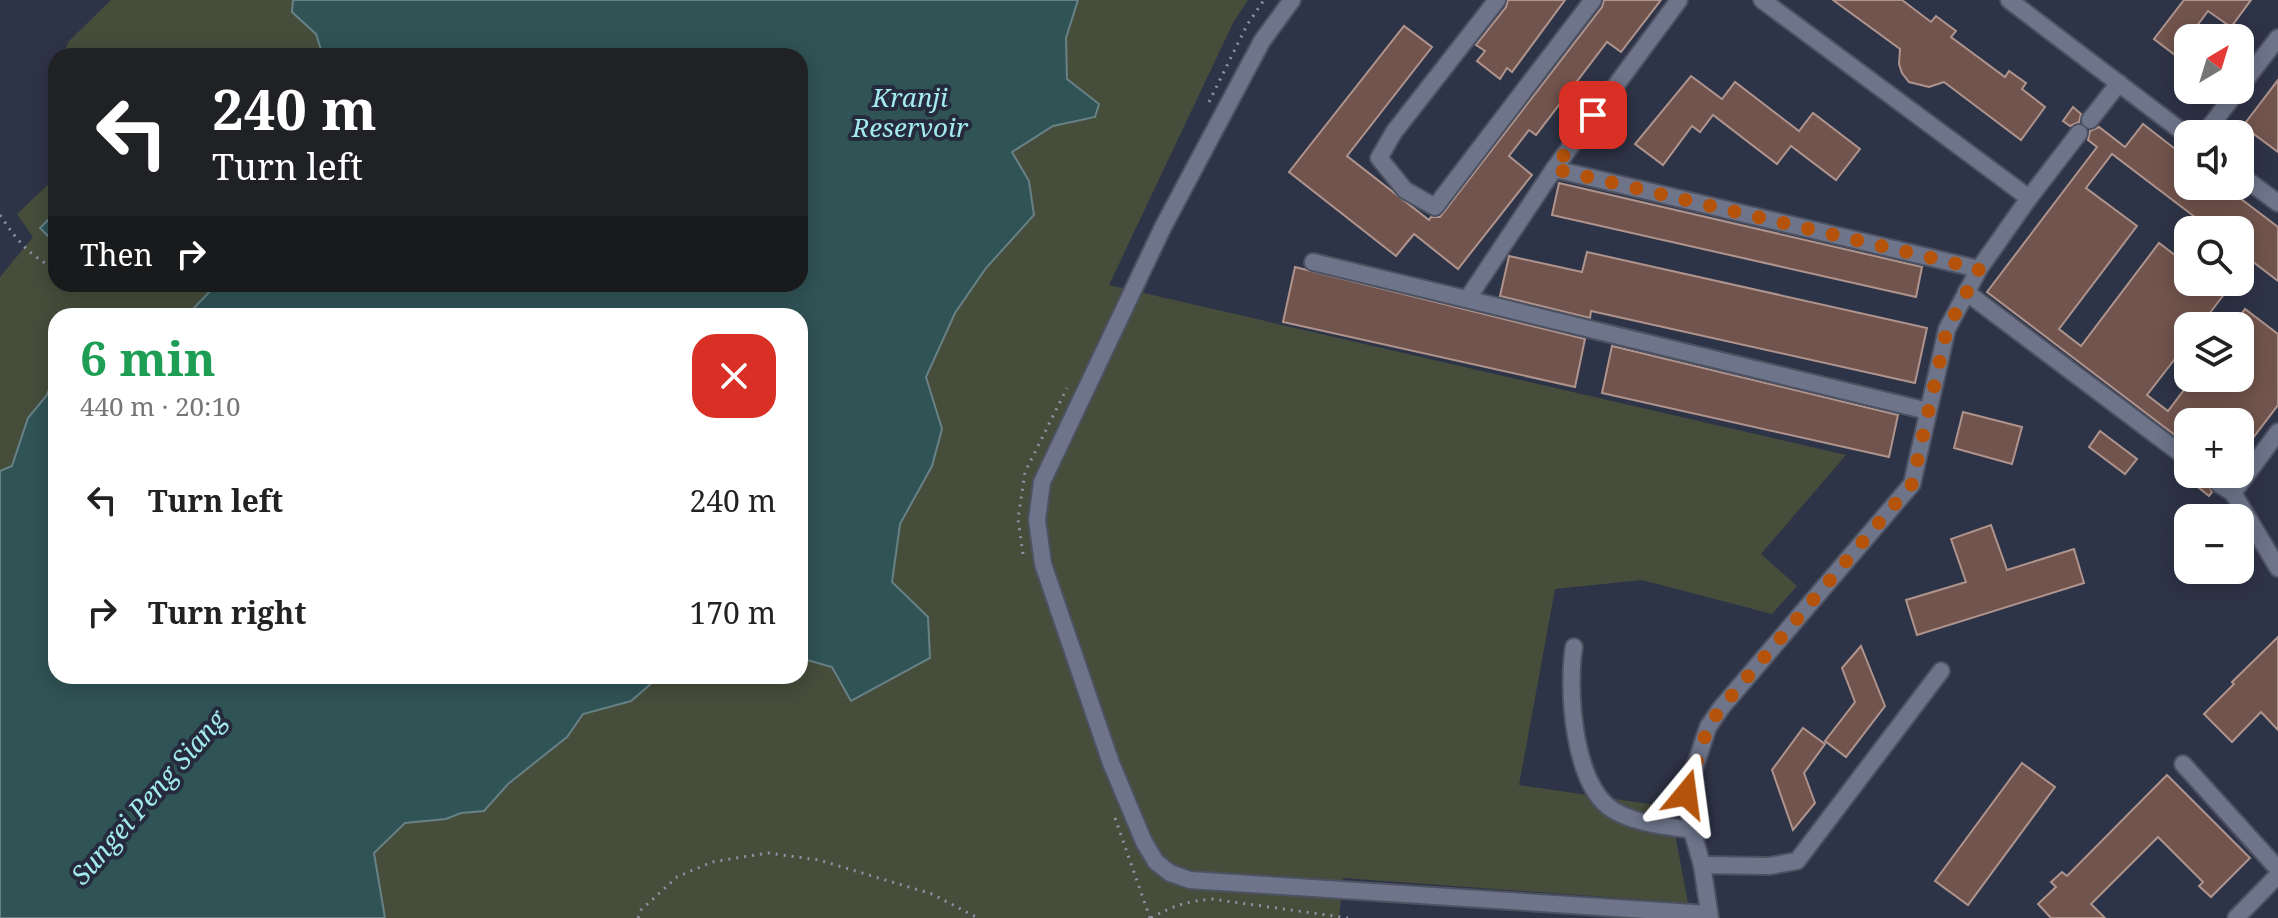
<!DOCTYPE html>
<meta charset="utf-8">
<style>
body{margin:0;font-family:"Noto Serif",serif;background:#f2f2f2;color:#222;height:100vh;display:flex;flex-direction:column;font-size:30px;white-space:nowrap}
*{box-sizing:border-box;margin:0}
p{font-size:26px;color:#767676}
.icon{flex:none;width:44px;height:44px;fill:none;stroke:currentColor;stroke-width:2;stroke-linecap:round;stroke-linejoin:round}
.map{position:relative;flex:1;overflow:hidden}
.side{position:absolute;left:48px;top:308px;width:760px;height:376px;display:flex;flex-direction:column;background:#fff;border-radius:24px;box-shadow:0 4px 20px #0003}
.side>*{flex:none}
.top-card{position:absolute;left:48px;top:48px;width:760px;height:244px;border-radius:24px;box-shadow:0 4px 20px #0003;background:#202124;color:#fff;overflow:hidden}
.needle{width:52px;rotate:38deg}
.controls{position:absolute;left:2174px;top:24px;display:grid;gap:16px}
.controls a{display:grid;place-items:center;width:80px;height:80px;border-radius:16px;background:#fff;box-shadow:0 4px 20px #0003;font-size:40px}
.pin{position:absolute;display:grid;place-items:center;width:68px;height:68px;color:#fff;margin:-34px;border-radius:16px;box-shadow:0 4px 12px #0006}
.me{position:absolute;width:88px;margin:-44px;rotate:16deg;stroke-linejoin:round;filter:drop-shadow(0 0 6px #0008)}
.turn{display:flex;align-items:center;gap:28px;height:168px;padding:0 32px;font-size:36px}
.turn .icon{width:104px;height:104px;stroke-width:2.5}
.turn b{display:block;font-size:56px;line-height:68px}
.then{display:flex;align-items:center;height:76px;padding:0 32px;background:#0003;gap:16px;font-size:30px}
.round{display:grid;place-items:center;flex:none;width:84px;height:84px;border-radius:24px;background:#f2f2f2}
.summary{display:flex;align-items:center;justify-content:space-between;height:136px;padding:0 32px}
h1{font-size:48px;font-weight:700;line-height:60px;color:#1e9e55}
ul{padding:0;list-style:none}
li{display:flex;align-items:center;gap:24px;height:112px;padding:0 32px}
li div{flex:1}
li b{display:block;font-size:30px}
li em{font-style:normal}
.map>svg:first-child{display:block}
.green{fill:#464d3b}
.water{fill:#305356;stroke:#678186;stroke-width:2}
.building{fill:#71544d;stroke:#af948d;stroke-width:2}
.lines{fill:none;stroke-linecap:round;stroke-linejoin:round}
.minor-tunnel{stroke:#4a4f61;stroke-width:16;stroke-dasharray:16 8;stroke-linecap:butt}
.minor-casing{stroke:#4d5262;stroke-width:20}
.path{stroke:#8e93a3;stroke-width:3;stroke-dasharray:2 6;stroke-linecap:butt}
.minor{stroke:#6e758b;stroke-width:16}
.route{stroke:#b45309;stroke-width:14;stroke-dasharray:0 25.2}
.labels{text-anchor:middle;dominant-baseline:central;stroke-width:8;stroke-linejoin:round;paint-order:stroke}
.water-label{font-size:26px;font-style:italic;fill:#a3eaef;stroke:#252a3d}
</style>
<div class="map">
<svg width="2278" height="918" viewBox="0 0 2278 918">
<rect width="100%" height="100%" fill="#2e3447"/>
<g class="green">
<path d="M 111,0 L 293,0 L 292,12 L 316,34 L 323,56 L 63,56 L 68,42 Z"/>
<path d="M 1078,0 L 1248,0 L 1233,23 L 1109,285 L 1846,455 L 1761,554 L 1797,586 L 1772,614 L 1642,580 L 1555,589 L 1519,785 L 1670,807 L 1688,903 L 1343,878 L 1339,918 L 385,918 L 374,853 L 405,822 L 446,819 L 461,813 L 484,811 L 508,784 L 567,737 L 583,714 L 631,701 L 660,676 L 800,676 L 800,658 L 832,667 L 928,617 L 892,582 L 900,524 L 932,466 L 942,429 L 926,377 L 955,313 L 986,268 L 1029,181 L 1012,152 L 1053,126 L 1095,117 L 1099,104 L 1067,79 L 1066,38 Z"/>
<path d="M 56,177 L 56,284 L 217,284 L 194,309 L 193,316 L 56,316 L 56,380 L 53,379 L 47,395 L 28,418 L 12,466 L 0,471 L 0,277 L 33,237 L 17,214 Z"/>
</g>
<g class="water">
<path d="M 293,0 L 1078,0 L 1066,38 L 1067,79 L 1099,104 L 1095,117 L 1053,126 L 1012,152 L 1029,181 L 1034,215 L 986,268 L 955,313 L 926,377 L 942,429 L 932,466 L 900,524 L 892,582 L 928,617 L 930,658 L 851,701 L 832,667 L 800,658 L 800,316 L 193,316 L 193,309 L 217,284 L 800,284 L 800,56 L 323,56 L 316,34 L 292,12 Z"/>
<path d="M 56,212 L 56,244 L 40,228 Z"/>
<path d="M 53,378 L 56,380 L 56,676 L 660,676 L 631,701 L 583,714 L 567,737 L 508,784 L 484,811 L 461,813 L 446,819 L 405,823 L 374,853 L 385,918 L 0,918 L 0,471 L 12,466 L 28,418 L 47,395 Z"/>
</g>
<g class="building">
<path d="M 1508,0 L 1565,0 L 1512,72 L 1507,68 L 1500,79 L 1477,61 L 1485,51 L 1476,45 L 1506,7 Z"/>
<path d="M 1604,0 L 1661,0 L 1621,52 L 1607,42 L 1536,135 L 1529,130 L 1509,156 L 1532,175 L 1458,269 L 1414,234 L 1396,256 L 1289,172 L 1404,26 L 1432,47 L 1347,156 L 1429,220 L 1431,217 L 1440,217 L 1602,7 Z"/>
<path d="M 1833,0 L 1902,0 L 1931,22 L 1936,16 L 1956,31 L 1951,37 L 2005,77 L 2009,71 L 2026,83 L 2022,89 L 2045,107 L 2021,140 L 1944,82 L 1929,87 L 1909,82 L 1902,73 L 1899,64 L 1900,49 Z"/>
<path d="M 2184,0 L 2251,0 L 2231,27 L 2208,11 L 2175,55 L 2154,39 Z"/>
<path d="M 1691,76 L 1722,99 L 1735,82 L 1799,131 L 1813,113 L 1860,149 L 1836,180 L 1791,146 L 1777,164 L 1713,115 L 1700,132 L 1692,126 L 1663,165 L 1635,144 Z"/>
<path d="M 2278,80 L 2278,152 L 2243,126 Z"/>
<path d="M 2073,107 L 2081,114 L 2079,122 L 2070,126 L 2063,121 Z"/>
<path d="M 2143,124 L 2188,159 L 2188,186 L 2224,186 L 2278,227 L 2278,281 L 2240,252 L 2240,230 L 2212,230 L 2112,154 L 2086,188 L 2137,226 L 2059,329 L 2081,346 L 2159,243 L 2188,265 L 2188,282 L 2210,282 L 2225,293 L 2200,326 L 2188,326 L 2188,342 L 2147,395 L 2168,411 L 2193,378 L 2240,378 L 2240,326 L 2233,326 L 2245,309 L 2278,334 L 2278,405 L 2240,455 L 2240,422 L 2188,422 L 2188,445 L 1987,292 L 2097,147 L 2088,140 L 2090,131 L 2099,127 L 2125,147 Z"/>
<path d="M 1559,183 L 1922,267 L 1916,297 L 1552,215 Z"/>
<path d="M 1587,252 L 1927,328 L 1915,383 L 1591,311 L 1590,318 L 1500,296 L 1509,256 L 1582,272 Z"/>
<path d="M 1295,267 L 1585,339 L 1575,387 L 1283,322 Z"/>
<path d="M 1612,346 L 1898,415 L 1889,457 L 1602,393 Z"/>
<path d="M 1963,412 L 2022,427 L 2012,464 L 1954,448 Z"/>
<path d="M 2100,431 L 2137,459 L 2125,474 L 2089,447 Z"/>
<path d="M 2200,474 L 2215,474 L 2208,483 L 2212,492 L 2209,496 L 2193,483 Z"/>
<path d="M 1991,525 L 2007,570 L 2074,549 L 2084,583 L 1917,635 L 1906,600 L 1966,582 L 1951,539 Z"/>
<path d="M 2278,637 L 2278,730 L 2261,712 L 2232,742 L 2204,714 L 2234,684 L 2232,682 Z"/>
<path d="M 1861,646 L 1885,706 L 1846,757 L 1825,741 L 1855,702 L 1842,668 Z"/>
<path d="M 1803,728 L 1825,744 L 1804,773 L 1815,803 L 1793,830 L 1772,770 Z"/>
<path d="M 2022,763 L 2055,787 L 1968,905 L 1935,881 Z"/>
<path d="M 2167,775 L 2250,858 L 2211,897 L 2199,886 L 2203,882 L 2158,837 L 2091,904 L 2105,918 L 2051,918 L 2038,904 L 2056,887 L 2051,882 L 2062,872 L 2067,876 Z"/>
</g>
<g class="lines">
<path class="minor-tunnel" d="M 2207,474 L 2219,484"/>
<defs>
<g id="minor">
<path d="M 1292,0 L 1262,41 L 1163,227 L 1042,482 L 1037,520 L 1043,564 L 1111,763 L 1144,842 L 1156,862 L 1170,873 L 1190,880 L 1708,914"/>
<path d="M 1497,0 L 1394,132 L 1379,158 L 1405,190 L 1435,207 L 1593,0"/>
<path d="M 1762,0 L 2029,198"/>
<path d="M 2009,0 L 2188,136"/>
<path d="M 2240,87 L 2278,38"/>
<path d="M 2090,120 L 2119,83"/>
<path d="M 2204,134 L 2238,90"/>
<path d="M 1554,169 L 1979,269"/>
<path d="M 2240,175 L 2278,203"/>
<path d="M 1313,262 L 1928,411"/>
<path d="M 1966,292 L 2188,459"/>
<path d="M 1468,298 L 1554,169 L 1679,0"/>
<path d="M 2219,484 L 2233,493 L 2278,568"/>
<path d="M 2233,493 L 2278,432"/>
<path d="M 1574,647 C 1567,687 1573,786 1613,810 C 1636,824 1666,826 1692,830"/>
<path d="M 2183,764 L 2278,869"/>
<path d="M 1702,865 L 1769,866 L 1797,861 L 1941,671"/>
<path d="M 1710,918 L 1702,865 L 1692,830 L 1686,794 L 1708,727 L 1721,708 L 1912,484 L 1947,329 L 1979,269 L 2029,198 L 2079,133"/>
<path d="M 2236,918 L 2278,875"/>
</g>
</defs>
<use href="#minor" class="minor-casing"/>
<g class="path">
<path d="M 1209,102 L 1247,25 L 1264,0"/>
<path d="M 0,215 C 16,239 29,256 56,269"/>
<path d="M 1023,554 L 1018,519 L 1025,472 L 1067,388"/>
<path d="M 1115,818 L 1150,918"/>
<path d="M 638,918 L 641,910 L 677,877 L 712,862 L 768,853 L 819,860 L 932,894 L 978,918"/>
<path d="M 1151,918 C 1172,906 1188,901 1212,899 L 1348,918"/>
</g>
<use href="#minor" class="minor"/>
</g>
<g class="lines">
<path class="route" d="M 1593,115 L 1554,169 L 1979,269 L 1947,329 L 1912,484 L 1721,708 L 1708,727 L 1686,794"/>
</g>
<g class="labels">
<g class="water-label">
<text x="910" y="97">Kranji<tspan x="910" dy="30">Reservoir</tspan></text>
<text transform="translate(148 797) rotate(-49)">Sungei Peng Siang</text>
</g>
</g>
</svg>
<div class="controls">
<a><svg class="needle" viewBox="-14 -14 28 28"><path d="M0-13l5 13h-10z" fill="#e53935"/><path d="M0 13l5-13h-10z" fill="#767676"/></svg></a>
<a><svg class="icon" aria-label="sound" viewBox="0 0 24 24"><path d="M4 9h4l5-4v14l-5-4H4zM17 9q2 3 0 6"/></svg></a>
<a><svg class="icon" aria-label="search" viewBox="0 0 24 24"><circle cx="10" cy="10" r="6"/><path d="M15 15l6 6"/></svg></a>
<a><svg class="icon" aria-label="layers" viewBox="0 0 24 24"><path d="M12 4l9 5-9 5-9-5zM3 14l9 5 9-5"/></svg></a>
<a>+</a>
<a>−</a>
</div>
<div class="pin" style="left:1593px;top:115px;background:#d93025"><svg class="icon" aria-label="arrive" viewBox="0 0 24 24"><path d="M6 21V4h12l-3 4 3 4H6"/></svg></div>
<svg class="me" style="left:1686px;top:794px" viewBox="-20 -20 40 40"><path d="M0-17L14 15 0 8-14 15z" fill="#b45309" stroke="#fff" stroke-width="4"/></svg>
<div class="top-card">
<div class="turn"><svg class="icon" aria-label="left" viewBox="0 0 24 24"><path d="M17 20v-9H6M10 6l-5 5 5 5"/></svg><div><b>240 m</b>Turn left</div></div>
<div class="then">Then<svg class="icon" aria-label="right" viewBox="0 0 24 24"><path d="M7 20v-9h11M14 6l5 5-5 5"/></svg></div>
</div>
<section class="side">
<div class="summary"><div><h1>6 min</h1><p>440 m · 20:10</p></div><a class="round" style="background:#d93025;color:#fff"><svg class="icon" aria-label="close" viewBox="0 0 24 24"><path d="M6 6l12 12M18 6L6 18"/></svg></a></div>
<ul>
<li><svg class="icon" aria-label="left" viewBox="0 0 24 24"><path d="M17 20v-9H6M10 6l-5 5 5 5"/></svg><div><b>Turn left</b></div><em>240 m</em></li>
<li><svg class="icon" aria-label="right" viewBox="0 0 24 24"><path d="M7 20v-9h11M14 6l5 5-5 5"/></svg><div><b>Turn right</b></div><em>170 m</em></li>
</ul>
</section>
</div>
